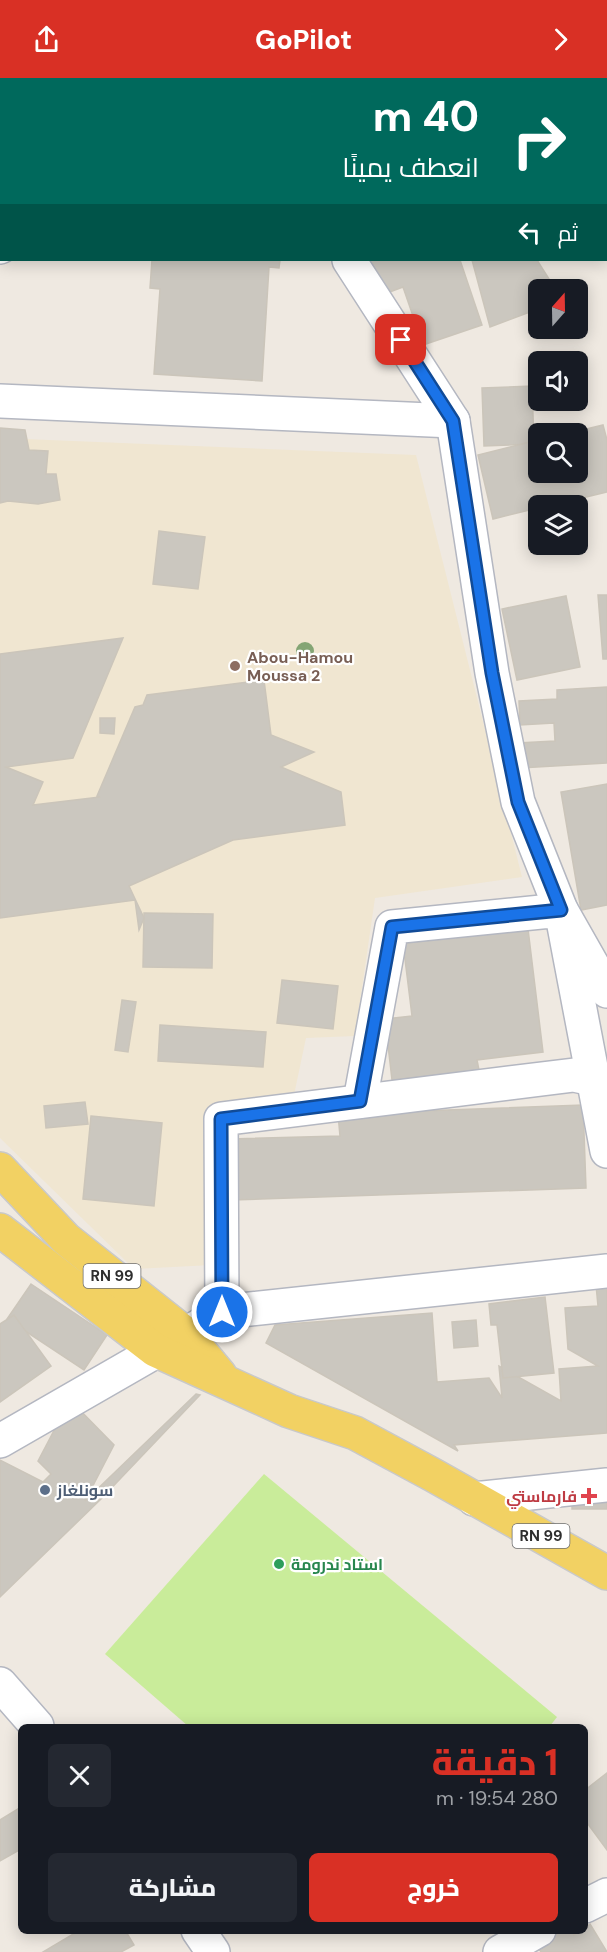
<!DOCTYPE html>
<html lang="ar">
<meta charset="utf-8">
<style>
body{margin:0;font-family:"DM Sans",Cairo,sans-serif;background:#242831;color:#f1f3f6;direction:rtl;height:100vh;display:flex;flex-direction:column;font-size:22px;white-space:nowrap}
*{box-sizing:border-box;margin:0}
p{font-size:20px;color:#9ea1a6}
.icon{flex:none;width:33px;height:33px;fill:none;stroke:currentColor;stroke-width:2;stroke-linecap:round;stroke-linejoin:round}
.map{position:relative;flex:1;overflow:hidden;direction:ltr}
.side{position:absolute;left:18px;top:1646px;width:570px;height:210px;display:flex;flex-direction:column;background:#171b24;border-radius:9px;box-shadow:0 3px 15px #0003;direction:rtl}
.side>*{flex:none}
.banner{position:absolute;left:0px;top:0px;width:608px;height:183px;box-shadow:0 3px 15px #0003;direction:rtl;background:#00695c;color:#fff;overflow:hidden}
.needle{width:39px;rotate:20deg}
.controls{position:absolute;left:528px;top:201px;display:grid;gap:12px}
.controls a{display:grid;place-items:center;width:60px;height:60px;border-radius:9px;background:#171b24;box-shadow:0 3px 15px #0003;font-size:30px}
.pin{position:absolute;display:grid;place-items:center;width:51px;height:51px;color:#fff;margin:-26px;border-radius:12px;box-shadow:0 3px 9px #0006}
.me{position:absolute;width:66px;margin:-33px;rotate:0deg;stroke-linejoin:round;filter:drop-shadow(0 0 4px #0008)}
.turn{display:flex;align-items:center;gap:21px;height:126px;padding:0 30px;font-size:27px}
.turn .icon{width:78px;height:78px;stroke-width:2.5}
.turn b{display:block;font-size:42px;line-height:51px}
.then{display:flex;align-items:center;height:57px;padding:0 30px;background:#0003;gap:12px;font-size:22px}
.round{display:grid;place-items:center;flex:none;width:63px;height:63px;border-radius:9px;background:#242831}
.summary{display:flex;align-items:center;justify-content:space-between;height:102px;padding:0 30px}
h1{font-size:36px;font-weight:800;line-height:45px;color:#d93025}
.cta{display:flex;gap:12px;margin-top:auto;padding:12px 30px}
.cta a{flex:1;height:69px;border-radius:9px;background:#d93025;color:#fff;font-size:24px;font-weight:800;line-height:69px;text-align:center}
.cta a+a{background:#242831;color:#f1f3f6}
header{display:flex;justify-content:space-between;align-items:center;height:78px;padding:0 30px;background:#d93025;color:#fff;font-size:27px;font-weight:800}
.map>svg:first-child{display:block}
.education{fill:#f0e6d1}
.pitch{fill:#c9ec9a}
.building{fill:#cbc7bf;stroke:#cbc5ba;stroke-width:1.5}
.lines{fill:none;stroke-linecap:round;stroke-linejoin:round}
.minor-casing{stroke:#b4b7c1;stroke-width:36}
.major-casing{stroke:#c9c9c9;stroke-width:36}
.minor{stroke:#fff;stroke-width:33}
.major{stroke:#f2d163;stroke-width:33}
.tree{fill:#84a574}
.route-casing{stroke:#114b97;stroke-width:15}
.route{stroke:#1a73e8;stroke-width:10}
.education-dot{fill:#8d6e63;stroke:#fff;stroke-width:2}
.service-dot{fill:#5c6f8a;stroke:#fff;stroke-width:2}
.health-dot{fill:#e0444e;stroke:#fff;stroke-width:2}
.leisure-dot{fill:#2e9e5b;stroke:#fff;stroke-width:2}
.labels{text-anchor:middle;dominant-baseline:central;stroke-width:4.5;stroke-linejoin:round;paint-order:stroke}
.shield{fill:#fff;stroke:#6d6d6d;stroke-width:1.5}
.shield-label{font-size:15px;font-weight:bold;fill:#2e2e2e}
.education-label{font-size:16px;font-weight:bold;fill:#785e54;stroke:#fff;text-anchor:start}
.service-label{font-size:16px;font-weight:bold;fill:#4e5e75;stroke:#fff;text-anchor:start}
.health-label{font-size:16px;font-weight:bold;fill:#be3a42;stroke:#fff;text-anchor:end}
.leisure-label{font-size:16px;font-weight:bold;fill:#27864d;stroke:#fff;text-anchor:start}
</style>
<header><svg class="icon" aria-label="forward" viewBox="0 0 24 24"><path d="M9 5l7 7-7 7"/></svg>GoPilot<svg class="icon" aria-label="share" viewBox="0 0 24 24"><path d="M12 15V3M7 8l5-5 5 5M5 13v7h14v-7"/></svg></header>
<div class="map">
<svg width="607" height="1874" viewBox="0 0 607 1874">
<rect width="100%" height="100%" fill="#efe9e1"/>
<path class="education" d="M 0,360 L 416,377 L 522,799 L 375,820 L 355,958 L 306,960 L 294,1017 L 214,1027 L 212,1187 L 134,1191 L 0,1060 Z"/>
<path class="pitch" d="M 264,1396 L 557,1639 L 550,1648 L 188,1648 L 105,1576 Z"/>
<g class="building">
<path d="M 204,0 L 205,2 L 72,1 L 86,0 Z"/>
<path d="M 266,0 L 318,0 L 316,2 Z"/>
<path d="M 499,0 L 581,0 L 582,2 L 500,2 Z"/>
<path d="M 0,80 L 2,89 L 0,132 Z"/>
<path d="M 152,182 L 280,182 L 279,190 L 269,189 L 262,303 L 154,296 L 160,211 L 150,210 Z"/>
<path d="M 367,182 L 460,182 L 482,247 L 423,267 L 403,209 L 379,218 Z"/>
<path d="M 472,182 L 537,182 L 556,212 L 538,212 L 538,231 L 490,249 Z"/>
<path d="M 532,308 L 534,366 L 484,368 L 482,310 Z"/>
<path d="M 603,347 L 607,362 L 607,414 L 549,428 L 538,428 L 538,430 L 493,441 L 478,377 L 538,362 L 538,394 L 578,394 L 578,356 L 566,356 Z"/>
<path d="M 0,350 L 25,352 L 29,372 L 48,373 L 46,396 L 56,396 L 60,422 L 38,426 L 8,423 L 0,425 Z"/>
<path d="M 159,453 L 205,459 L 198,511 L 153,506 Z"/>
<path d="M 598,517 L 607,517 L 607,581 L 603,581 Z"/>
<path d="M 566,518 L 580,589 L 517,602 L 502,531 Z"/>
<path d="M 123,560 L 73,680 L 6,689 L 43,704 L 33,727 L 100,719 L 97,718 L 135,629 L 143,627 L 147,617 L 264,602 L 271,657 L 314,674 L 281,689 L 341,714 L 345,747 L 233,762 L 129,808 L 144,840 L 139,852 L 135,822 L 0,840 L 0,576 Z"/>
<path d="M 607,609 L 607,685 L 520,690 L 518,665 L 555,663 L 554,645 L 520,647 L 519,623 L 557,621 L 557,612 Z"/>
<path d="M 100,640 L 115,640 L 114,656 L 100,655 Z"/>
<path d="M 607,706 L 607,827 L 581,832 L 561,714 Z"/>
<path d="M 144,835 L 213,836 L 212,890 L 143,889 Z"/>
<path d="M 528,851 L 543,974 L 477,982 L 479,992 L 392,1002 L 385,941 L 412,938 L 403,865 Z"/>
<path d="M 282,902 L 338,908 L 333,951 L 277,945 Z"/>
<path d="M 122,922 L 136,924 L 128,974 L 115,972 Z"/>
<path d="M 160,947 L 266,954 L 263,989 L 158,983 Z"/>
<path d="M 85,1024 L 88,1046 L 46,1050 L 44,1028 Z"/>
<path d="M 583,1027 L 586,1110 L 232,1122 L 231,1061 L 340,1058 L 338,1036 Z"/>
<path d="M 91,1038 L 162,1045 L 154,1128 L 83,1121 Z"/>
<path d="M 31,1206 L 107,1257 L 84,1292 L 7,1241 Z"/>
<path d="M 607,1206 L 607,1355 L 454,1367 L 458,1373 L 266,1265 L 275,1247 L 432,1235 L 437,1304 L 489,1300 L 502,1320 L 499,1288 L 561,1323 L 559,1291 L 598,1288 L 568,1271 L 565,1230 L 598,1228 L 596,1207 Z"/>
<path d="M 545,1219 L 554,1295 L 503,1300 L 497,1247 L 491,1247 L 489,1226 Z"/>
<path d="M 14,1237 L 51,1288 L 0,1324 L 0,1246 Z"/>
<path d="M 476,1242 L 478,1268 L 454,1270 L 452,1244 Z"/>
<path d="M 196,1316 L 200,1317 L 101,1421 L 0,1519 L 0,1382 L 43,1404 L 51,1396 L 38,1383 L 70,1322 L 114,1367 L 85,1423 Z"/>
<rect x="572" y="1406" width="35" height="25"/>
<path d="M 607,1695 L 607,1772 L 585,1742 L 585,1712 Z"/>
<path d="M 21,1729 L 21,1771 L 0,1783 L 0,1742 Z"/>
<path d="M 590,1846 L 607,1874 L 541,1874 L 535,1865 L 554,1852 L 572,1852 L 574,1857 L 581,1852 L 585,1852 L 585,1850 Z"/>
<path d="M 80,1852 L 125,1852 L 134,1867 L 121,1874 L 43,1874 Z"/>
</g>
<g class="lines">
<defs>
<g id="minor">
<path d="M 240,0 L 241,2"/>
<path d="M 148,2 L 157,0"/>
<path d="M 0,26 L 2,26"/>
<path d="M 0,169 L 2,168"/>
<path d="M 349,182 L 453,343 L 492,595 L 518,724 L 561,832 L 607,913"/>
<path d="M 0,323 L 453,343"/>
<path d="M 360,1023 L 392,849 L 561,832 L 607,1073"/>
<path d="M 222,1234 L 221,1041 L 574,997 L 607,1004"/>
<path d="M 0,1363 L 186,1256 L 222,1234 L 607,1193"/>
<path d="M 474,1421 L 607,1407"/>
<path d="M 0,1606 L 37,1648"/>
<path d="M 585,1828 L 607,1817"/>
<path d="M 198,1852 L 213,1874"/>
<path d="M 500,1874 L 539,1852"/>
</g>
<g id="major">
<path d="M 0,1091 L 66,1161 L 186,1256 L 220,1297"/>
<path d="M 0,1152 L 155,1272 L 289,1333 L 355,1355 L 433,1397 L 607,1495"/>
</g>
</defs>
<use href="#minor" class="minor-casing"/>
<use href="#major" class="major-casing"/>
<use href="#minor" class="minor"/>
<use href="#major" class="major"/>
</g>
<circle class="tree" cx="305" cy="573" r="9"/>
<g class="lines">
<defs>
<path id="route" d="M 222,1234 L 221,1041 L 360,1023 L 392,849 L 561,832 L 518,724 L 492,595 L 453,343 L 401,262"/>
</defs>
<use href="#route" class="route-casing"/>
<use href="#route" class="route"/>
</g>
<circle class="education-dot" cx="235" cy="588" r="6"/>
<circle class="service-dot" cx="45" cy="1412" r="6"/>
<path class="health-dot" d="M586 1409h6v6h6v6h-6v6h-6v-6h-6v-6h6z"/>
<circle class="leisure-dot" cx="279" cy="1486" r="6"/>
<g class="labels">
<g class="shield">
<rect x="83.5" y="1186" width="57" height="24" rx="4.5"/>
<rect x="512.5" y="1446" width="57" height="24" rx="4.5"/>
</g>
<g class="shield-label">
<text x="112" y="1198">RN 99</text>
<text x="541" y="1458">RN 99</text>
</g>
<g class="education-label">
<text x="247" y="579">Abou-Hamou<tspan x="247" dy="18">Moussa 2</tspan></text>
</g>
<g class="service-label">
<text x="57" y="1412">سونلغاز</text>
</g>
<g class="health-label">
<text x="577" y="1418">فارماستي</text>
</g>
<g class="leisure-label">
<text x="291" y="1486">استاد ندرومة</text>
</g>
</g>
</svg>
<div class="controls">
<a><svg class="needle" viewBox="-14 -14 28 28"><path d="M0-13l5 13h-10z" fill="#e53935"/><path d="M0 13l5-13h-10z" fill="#9ea1a6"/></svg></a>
<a><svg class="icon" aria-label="sound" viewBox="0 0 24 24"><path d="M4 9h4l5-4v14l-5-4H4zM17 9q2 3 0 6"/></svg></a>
<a><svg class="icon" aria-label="search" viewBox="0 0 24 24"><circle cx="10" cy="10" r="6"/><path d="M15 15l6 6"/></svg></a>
<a><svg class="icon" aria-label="layers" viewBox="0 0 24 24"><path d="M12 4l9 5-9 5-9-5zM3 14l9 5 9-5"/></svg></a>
</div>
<div class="pin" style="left:401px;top:262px;background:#d93025"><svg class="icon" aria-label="arrive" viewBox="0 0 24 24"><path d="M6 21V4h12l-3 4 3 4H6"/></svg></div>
<svg class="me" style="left:222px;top:1234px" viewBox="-20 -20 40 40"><circle r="17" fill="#1a73e8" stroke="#fff" stroke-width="3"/><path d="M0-11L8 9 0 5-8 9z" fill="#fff"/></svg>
<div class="banner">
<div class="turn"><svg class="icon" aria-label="right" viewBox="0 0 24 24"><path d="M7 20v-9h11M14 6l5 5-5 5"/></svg><div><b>40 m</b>انعطف يمينًا</div></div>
<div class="then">ثم<svg class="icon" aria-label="left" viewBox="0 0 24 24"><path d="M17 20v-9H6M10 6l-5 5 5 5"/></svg></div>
</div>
<section class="side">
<div class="summary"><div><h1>1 دقيقة</h1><p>280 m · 19:54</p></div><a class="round"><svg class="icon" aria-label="close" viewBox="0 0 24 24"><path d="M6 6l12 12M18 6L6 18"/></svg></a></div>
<div class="cta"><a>خروج</a><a>مشاركة</a></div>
</section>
</div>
